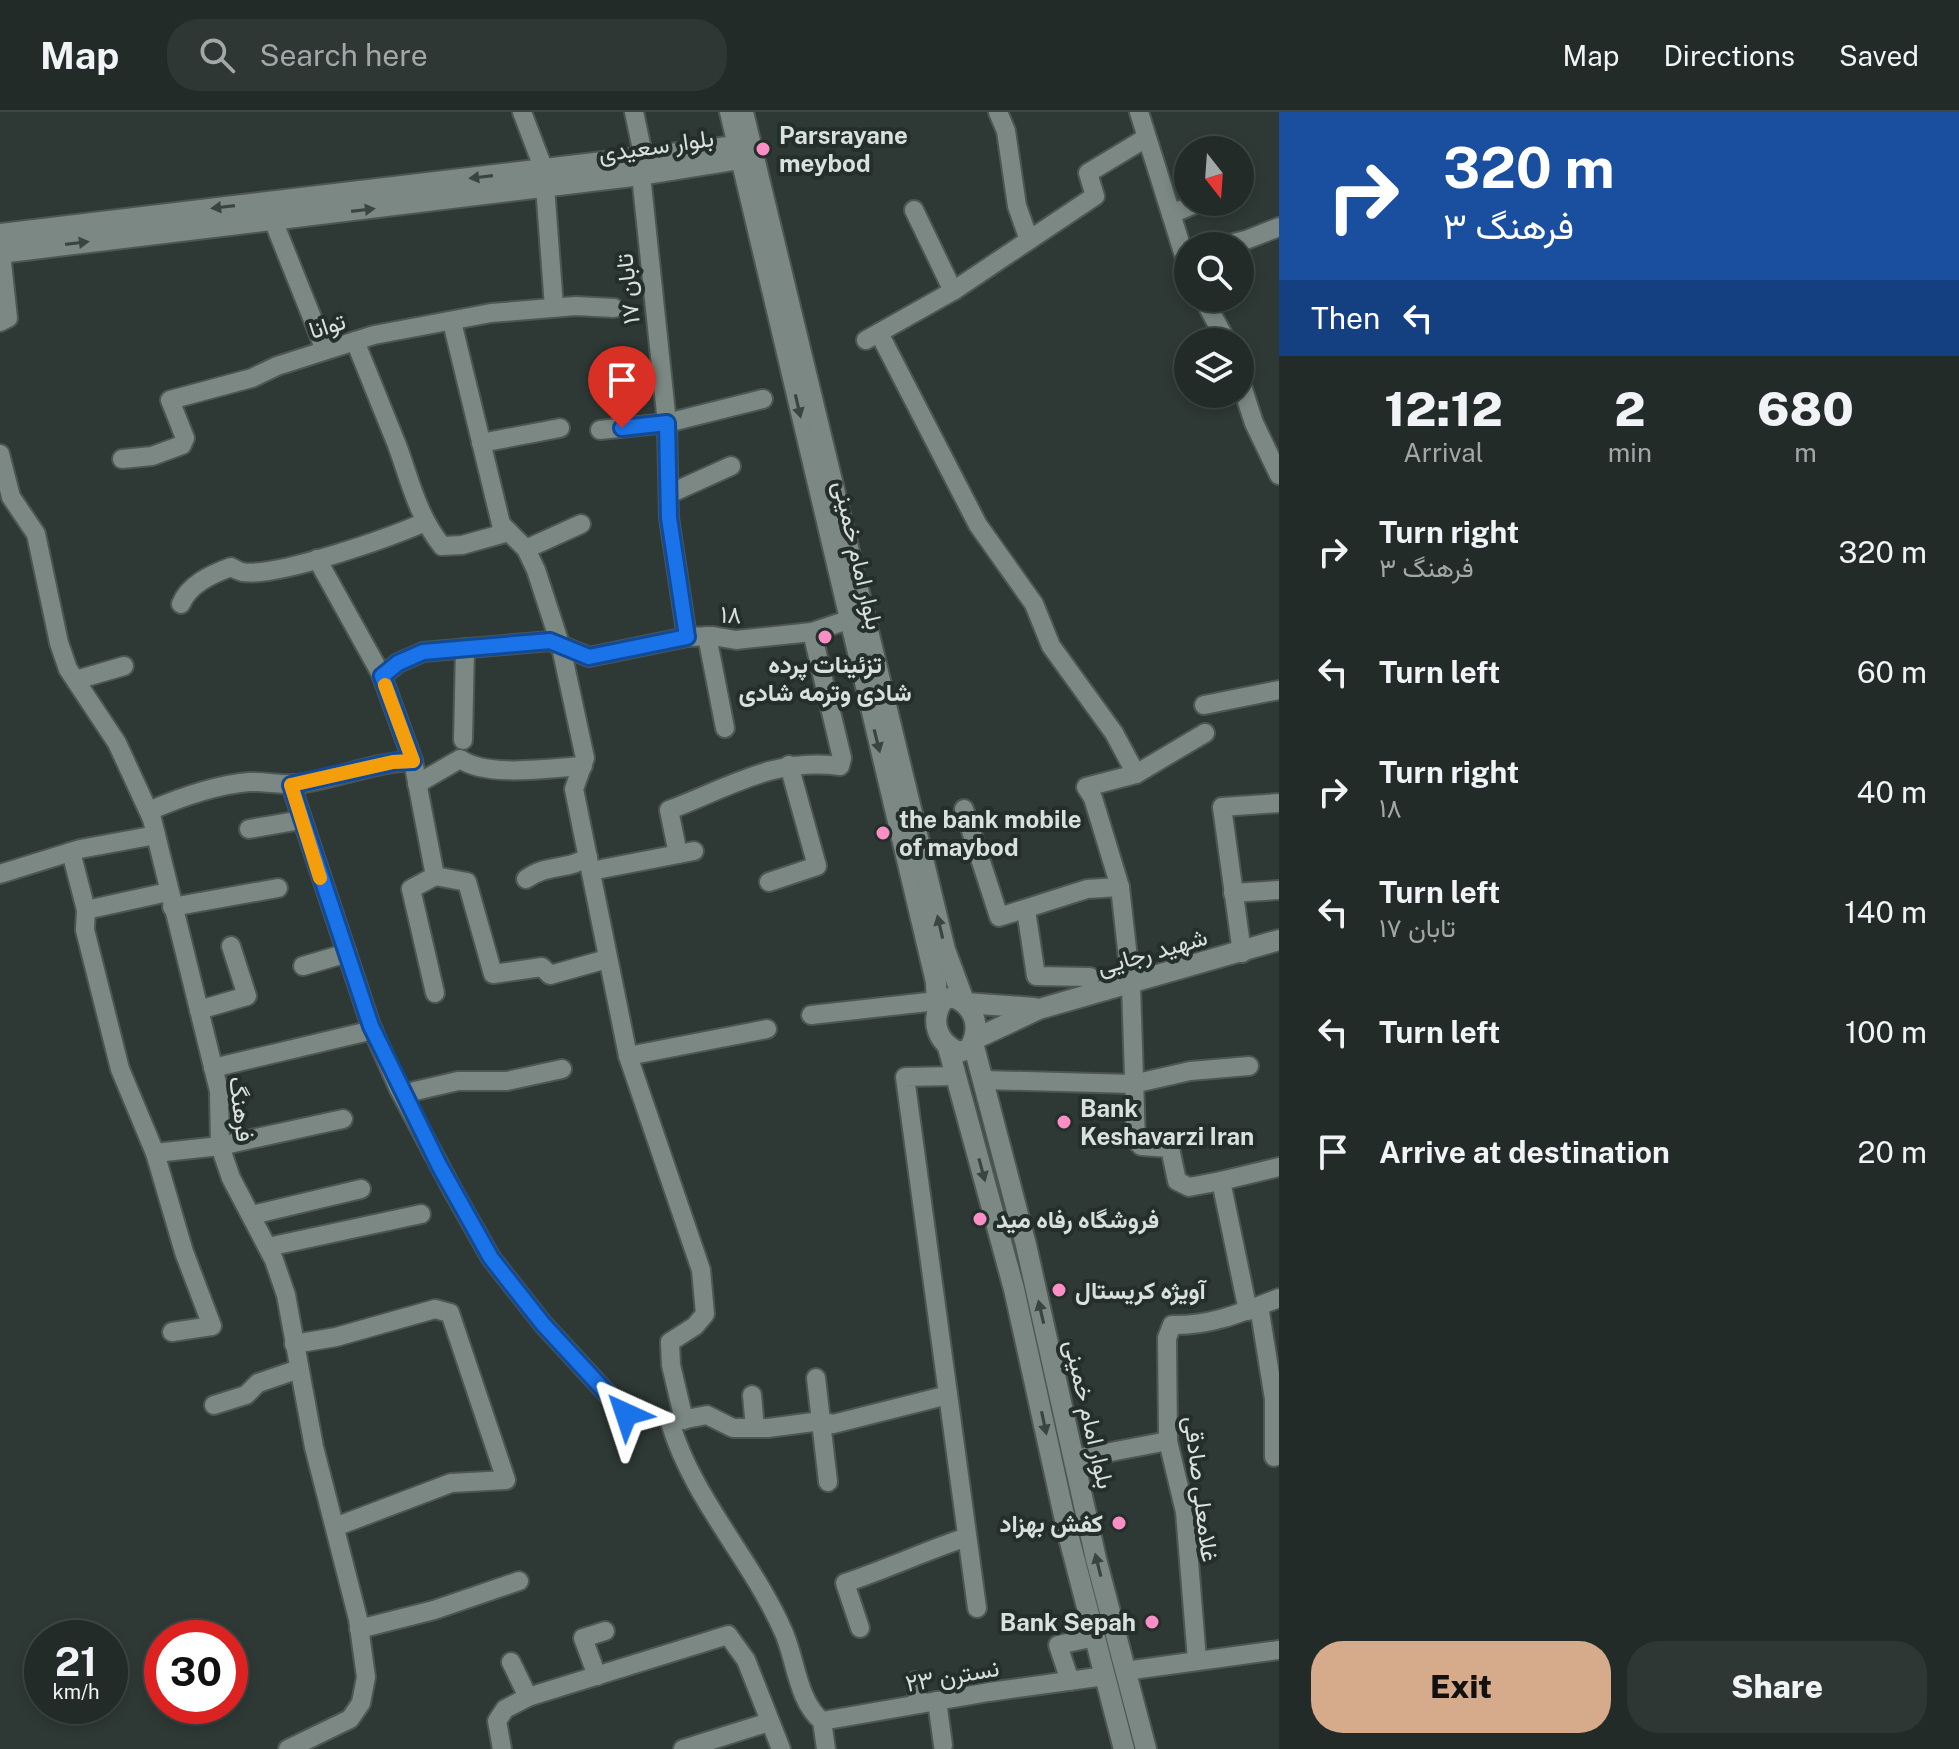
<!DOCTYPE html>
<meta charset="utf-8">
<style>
body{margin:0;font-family:"Public Sans",Vazirmatn,sans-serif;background:#2e3734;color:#f1f3f6;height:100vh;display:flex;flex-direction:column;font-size:30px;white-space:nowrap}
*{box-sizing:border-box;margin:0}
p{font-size:26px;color:#a2a7a8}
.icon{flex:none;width:44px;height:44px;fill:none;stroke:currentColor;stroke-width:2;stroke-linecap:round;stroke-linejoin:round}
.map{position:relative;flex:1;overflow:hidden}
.details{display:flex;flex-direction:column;background:#222b28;width:680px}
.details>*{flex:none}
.guide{background:#1a4fa0;color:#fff;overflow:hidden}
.needle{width:52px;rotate:163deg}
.buttons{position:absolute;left:1174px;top:24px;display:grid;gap:16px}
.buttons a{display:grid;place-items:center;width:80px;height:80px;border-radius:50%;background:#222b28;box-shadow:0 4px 12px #0003,0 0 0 2px #3f4745;font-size:40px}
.speed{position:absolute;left:24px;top:1508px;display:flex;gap:16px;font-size:40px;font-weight:700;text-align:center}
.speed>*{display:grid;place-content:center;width:104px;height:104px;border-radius:50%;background:#222b28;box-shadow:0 4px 12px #0003,0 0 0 2px #3f4745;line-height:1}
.speed small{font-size:20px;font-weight:400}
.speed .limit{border:12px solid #d22;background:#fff;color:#111}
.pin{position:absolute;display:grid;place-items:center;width:68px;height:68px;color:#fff;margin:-82px -34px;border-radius:50% 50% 50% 0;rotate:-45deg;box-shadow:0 0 8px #0007}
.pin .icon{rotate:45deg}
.me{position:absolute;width:88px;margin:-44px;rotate:318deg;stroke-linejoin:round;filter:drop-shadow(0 0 6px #0008)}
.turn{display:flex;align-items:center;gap:28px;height:168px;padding:0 32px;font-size:36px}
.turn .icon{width:104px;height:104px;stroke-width:2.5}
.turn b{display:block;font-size:56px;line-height:68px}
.then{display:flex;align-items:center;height:76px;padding:0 32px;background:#0003;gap:16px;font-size:30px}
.eta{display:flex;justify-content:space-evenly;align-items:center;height:136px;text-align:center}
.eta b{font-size:48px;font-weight:800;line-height:56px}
.cta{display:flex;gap:16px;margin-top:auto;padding:16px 32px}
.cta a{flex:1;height:92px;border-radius:32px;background:#d6ab8b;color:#111;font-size:32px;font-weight:800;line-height:92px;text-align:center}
.cta a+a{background:#2e3734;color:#f1f3f6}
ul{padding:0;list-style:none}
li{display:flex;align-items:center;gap:24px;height:120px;padding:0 32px}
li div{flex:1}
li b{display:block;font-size:30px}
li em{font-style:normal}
header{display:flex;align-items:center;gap:48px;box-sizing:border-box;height:112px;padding:0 40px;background:#222b28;border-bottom:2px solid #3f4745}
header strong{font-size:38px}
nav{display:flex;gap:44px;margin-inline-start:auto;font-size:28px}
.search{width:560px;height:72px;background:#2e3734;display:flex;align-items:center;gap:20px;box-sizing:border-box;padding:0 28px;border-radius:32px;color:#a2a7a8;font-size:30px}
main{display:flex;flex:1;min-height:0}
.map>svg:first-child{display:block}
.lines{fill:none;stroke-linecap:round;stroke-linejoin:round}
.street-casing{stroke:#4d5652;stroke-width:22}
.secondary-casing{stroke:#4d5652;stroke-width:24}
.street{stroke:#7b8883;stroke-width:18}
.secondary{stroke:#7b8883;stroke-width:20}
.oneway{fill:#3a4541}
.route-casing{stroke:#114b97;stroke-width:20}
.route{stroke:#1a73e8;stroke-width:14}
.slow{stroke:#f59e0b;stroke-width:14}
.poi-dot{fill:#fb8fc5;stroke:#242f2b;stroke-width:3}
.labels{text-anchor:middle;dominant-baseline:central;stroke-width:8;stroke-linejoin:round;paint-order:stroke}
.poi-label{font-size:24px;font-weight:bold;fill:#d9e0dd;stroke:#242f2b;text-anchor:start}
.street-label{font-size:24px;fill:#d9e0dd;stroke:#242f2b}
</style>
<header>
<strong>Map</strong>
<div class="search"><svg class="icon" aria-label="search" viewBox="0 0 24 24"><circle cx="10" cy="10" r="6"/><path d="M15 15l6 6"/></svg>Search here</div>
<nav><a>Map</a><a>Directions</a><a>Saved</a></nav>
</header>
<main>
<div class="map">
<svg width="1279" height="1637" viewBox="0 0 1279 1637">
<rect width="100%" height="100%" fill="#2e3935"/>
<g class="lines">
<defs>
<g id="street">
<path d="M 522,0 L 544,58"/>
<path d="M 634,0 L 644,47"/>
<path d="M 998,0 L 1006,19 L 1017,94 L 1029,128"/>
<path d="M 1139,0 L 1188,156"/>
<path d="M 641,63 L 667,311 L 669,406 L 687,525"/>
<path d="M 545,74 L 554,195"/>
<path d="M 914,98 L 953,179"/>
<path d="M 1171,102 L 1200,90"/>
<path d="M 273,108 L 325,238"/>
<path d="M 1221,134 L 1246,128 L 1279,115"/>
<path d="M 1203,186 L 1227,230"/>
<path d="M 0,210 L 8,206 L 1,141"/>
<path d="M 452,210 L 501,412 L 526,437 L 536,458 L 561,535 L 585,646 L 574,677 L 628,944 L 701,1158 L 705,1202 L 695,1214 L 670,1230 L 671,1253 L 684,1308"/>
<path d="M 879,221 L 978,413 L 1034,492 L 1051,534 L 1114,621 L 1136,662"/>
<path d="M 866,228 L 953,179 L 1095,84 L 1088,61 L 1146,26"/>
<path d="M 355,229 C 369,264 383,298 397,333 C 410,368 417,403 442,434 L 462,433 L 509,420"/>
<path d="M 1240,268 L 1254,311 L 1279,363"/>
<path d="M 600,318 L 667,311 L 763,287"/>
<path d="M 481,331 L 560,316"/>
<path d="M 0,342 L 11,385 L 36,422 L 59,531 L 68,557 L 117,631 L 152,707 L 219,979 L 220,1034 L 231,1066 L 274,1148 L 286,1183 L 314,1335 L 358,1507 L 366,1565 L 361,1591 L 350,1607 L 288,1637"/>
<path d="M 122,347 L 152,344 L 182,333 L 185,326 L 170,288 L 252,266 L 277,254 L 374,223 L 491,201 L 576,194 L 614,196"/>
<path d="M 669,382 L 731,354"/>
<path d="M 526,437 L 581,412"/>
<path d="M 317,447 L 382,564 L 413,649 L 435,764 L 467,770 L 493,862 L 542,855 L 550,863 L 607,847"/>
<path d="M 181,492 C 189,472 212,462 231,455 C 233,456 240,460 242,460 C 276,466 391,425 425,410"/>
<path d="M 707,524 L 725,616"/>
<path d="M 382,564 L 398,551 L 423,540 L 550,529 L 589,545 L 687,525 L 713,524 L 736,528 L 812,520 L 848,508"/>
<path d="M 76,568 L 124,554"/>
<path d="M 1204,593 L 1279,578"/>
<path d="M 1205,621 L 1136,662 L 1086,675 L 1093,686 L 1120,775 L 1131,873 L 1136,1028 L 1141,1034 L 1170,1036 L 1177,1069 L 1189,1075 L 1221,1069 L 1248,1199"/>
<path d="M 463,628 L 465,536"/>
<path d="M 417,672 L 460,647 C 488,666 550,656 583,654"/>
<path d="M 291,673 L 371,914 L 399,977 L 452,1077 L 491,1146 L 543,1212 L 626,1302"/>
<path d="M 964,697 L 999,805 L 1087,777 L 1120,775"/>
<path d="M 149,699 C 181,685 214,673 249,670 C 268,669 286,675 304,671 C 341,665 376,650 413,649"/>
<path d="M 249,717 L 301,708"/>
<path d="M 71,740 L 86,798 L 85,818 L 120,957 L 155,1041 L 220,1034 L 343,1007"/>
<path d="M 678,742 L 669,698 C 728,676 774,645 840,654 L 842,646 L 812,520"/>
<path d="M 591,759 L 694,739"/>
<path d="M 0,762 L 80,737 L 156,723"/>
<path d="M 435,764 L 411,777 L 435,881"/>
<path d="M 526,767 C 548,751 567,759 588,745"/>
<path d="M 769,770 L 817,754 L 789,653"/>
<path d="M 1233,781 L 1279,778"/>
<path d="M 172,795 L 278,776"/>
<path d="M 86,798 L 168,780"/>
<path d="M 1026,798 L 1036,864 L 1090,865"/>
<path d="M 1242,841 L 1222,695 L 1279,691"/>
<path d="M 303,854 L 347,841"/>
<path d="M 199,898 L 247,884 L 231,834"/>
<path d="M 811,903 L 937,889"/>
<path d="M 628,944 L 767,917"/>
<path d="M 213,956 L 373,918"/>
<path d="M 956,964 L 905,965 L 977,1496"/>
<path d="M 985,968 L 1133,972 L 1190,959 L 1249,954"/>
<path d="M 402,982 L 458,969 L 507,969 L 562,957"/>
<path d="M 155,1041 L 184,1140 L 212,1214 L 172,1220"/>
<path d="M 1221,1069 L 1279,1055"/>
<path d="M 252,1103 L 361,1077"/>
<path d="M 268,1135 L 421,1102"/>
<path d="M 1259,1194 L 1274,1287 L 1274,1345"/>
<path d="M 294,1232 L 336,1225 L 435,1197 L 450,1201 L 506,1368 L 451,1371 L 335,1415"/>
<path d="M 816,1266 L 828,1370"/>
<path d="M 752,1283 L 755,1316"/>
<path d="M 948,1283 L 833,1312 L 821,1309 L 768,1316 L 733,1316 L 707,1303 L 670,1310 C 693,1388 752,1447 784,1521 C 796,1549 798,1590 822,1609 L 989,1580 L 1105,1564"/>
<path d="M 214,1293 L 246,1283 L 258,1271 L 299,1257"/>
<path d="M 1074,1347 L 1168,1329"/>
<path d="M 860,1516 L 845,1471 C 887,1457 925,1439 967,1425"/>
<path d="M 359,1517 L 434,1498 L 519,1469"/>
<path d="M 1197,1548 L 1185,1400 L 1168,1329 L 1167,1226 L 1172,1213 C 1211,1214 1243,1200 1279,1186"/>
<path d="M 511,1550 L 528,1585"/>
<path d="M 1125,1559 L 1279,1538"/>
<path d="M 597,1564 L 583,1526 L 605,1519"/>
<path d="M 915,1569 L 919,1592"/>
<path d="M 1070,1569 L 1058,1533 L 1095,1525"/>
<path d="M 937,1589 L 943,1633"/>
<path d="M 822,1609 L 826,1637"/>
<path d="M 502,1637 L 497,1609 L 505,1597 L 528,1585 L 728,1523 L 746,1548 L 781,1637"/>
<path d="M 683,1637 L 769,1610"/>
</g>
<g id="secondary">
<path d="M 730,0 L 936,870 L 937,897"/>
<path d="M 743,0 L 945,838 L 964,889"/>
<path d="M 0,122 L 737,34 L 745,36"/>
<path d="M 0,141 L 641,63 L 740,47 L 748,41"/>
<path d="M 953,885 C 975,894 982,916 969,937 L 959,940 C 936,930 930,908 943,888 Z"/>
<path d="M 965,891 L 1035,896"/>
<path d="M 975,927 L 1039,897 L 1279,828"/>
<path d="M 973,931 L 1026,1133 L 1096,1447 L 1146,1637"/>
<path d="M 948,935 L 1014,1177 L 1069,1426 L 1124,1637"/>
</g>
</defs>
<use href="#street" class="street-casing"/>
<use href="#secondary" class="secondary-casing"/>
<use href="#street" class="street"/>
<use href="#secondary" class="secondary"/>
</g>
<defs><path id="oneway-solid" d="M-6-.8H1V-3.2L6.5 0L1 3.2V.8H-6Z" transform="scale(2)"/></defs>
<g class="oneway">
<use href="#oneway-solid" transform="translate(481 65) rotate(173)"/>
<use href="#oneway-solid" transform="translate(223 95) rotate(173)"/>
<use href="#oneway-solid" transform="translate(363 98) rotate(-7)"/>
<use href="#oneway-solid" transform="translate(77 131) rotate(-7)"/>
<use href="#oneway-solid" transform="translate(798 294) rotate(77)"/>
<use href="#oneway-solid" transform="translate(877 629) rotate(76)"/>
<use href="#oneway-solid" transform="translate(940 815) rotate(-103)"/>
<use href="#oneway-solid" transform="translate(982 1058) rotate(75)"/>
<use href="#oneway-solid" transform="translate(1041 1200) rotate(-103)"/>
<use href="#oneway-solid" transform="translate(1044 1311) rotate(78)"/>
<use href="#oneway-solid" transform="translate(1098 1453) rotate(-104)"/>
</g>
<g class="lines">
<defs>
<path id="route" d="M 622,316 L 667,311 L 669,406 L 687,525 L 589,545 L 550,529 L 423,540 L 398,551 L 382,564 L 413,649 L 393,650 L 291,673 L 371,914 L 439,1053 L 491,1146 L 543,1212 L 626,1302"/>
</defs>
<use href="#route" class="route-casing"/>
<use href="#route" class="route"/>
<path class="slow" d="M 320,766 L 291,673 L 393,650 L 413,649 L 385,573"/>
</g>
<g class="poi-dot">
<circle cx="763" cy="37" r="8"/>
<circle cx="825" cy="525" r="8"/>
<circle cx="883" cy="721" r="8"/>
<circle cx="1064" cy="1010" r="8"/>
<circle cx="980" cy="1107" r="8"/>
<circle cx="1059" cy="1178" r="8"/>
<circle cx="1119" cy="1411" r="8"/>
<circle cx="1152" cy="1510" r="8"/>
</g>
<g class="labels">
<g class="poi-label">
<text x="779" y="23">Parsrayane<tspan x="779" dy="28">meybod</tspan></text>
<text x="825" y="552" text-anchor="middle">تزئینات پرده<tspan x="825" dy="28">شادی وترمه شادی</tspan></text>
<text x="899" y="707">the bank mobile<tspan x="899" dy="28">of maybod</tspan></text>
<text x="1080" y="996">Bank<tspan x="1080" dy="28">Keshavarzi Iran</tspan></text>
<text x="996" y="1107">فروشگاه رفاه مید</text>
<text x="1075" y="1178">آویژه کریستال</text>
<text x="1103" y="1411" text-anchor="end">کفش بهزاد</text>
<text x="1136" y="1510" text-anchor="end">Bank Sepah</text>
</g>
<g class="street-label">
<text transform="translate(656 33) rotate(-8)">بلوار سعیدی</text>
<text transform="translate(627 177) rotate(-96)">تابان ۱۷</text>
<text transform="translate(327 213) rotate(-18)">توانا</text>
<text transform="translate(859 443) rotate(77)">بلوار امام خمینی</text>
<text transform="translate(731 502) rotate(3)">۱۸</text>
<text transform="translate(1152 839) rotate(-16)">شهید رجایی</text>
<text transform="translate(242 997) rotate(83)">فرهنگ</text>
<text transform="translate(1090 1302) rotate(77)">بلوار امام خمینی</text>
<text transform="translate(1202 1377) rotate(83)">غلامعلی صادقی</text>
<text transform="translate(952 1563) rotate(-10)">نسترن ۲۳</text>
</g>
</g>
</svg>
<div class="buttons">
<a><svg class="needle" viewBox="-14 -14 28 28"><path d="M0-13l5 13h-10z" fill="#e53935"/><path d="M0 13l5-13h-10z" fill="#a2a7a8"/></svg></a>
<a><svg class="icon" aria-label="search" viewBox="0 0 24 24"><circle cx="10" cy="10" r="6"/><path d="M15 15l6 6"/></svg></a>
<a><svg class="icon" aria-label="layers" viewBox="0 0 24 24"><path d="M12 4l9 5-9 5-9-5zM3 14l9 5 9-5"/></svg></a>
</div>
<div class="speed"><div>21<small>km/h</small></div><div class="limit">30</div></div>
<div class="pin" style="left:622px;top:316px;background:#d93025"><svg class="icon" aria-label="arrive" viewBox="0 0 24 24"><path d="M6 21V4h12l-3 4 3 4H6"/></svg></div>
<svg class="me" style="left:626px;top:1302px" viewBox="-20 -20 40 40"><path d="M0-17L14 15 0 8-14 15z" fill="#1a73e8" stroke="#fff" stroke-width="4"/></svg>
</div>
<section class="details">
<div class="guide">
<div class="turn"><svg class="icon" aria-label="right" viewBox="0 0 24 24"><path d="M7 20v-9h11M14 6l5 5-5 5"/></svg><div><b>320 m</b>فرهنگ ۳</div></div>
<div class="then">Then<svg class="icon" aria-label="left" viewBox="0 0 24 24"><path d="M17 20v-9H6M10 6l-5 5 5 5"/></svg></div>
</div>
<div class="eta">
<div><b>12:12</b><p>Arrival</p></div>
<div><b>2</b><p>min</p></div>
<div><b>680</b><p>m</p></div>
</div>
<ul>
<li><svg class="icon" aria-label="right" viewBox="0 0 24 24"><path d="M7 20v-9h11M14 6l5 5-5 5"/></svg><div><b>Turn right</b><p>فرهنگ ۳</p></div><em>320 m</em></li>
<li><svg class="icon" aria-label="left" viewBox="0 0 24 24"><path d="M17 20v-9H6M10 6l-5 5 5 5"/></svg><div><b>Turn left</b></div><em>60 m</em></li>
<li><svg class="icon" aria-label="right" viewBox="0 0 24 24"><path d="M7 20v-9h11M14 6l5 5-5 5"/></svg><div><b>Turn right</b><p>۱۸</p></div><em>40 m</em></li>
<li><svg class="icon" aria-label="left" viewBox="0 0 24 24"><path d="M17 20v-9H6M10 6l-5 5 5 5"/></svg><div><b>Turn left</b><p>تابان ۱۷</p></div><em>140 m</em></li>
<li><svg class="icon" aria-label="left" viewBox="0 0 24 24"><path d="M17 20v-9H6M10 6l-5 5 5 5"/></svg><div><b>Turn left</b></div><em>100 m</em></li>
<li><svg class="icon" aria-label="arrive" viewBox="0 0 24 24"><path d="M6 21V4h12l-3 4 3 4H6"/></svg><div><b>Arrive at destination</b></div><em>20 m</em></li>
</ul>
<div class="cta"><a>Exit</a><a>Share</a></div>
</section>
</main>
